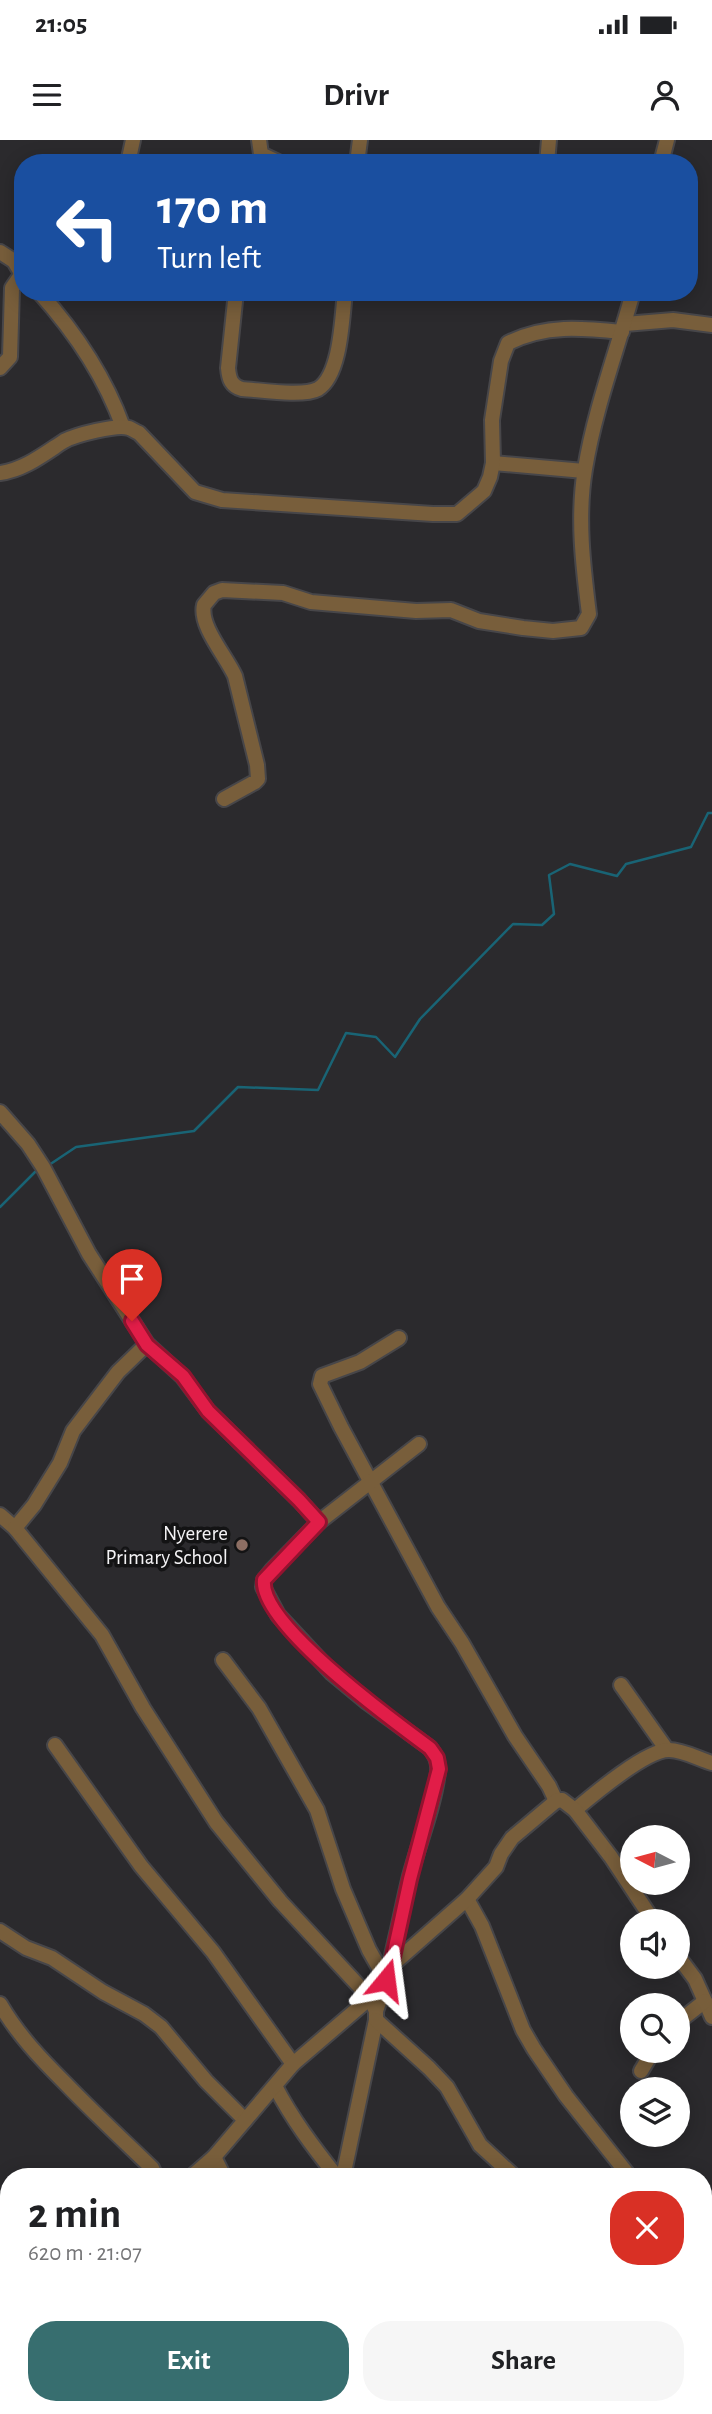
<!DOCTYPE html>
<meta charset="utf-8">
<style>
body{margin:0;font-family:"Alegreya Sans",sans-serif;background:#f6f6f6;color:#202124;height:100vh;display:flex;flex-direction:column;font-size:26px;white-space:nowrap}
*{box-sizing:border-box;margin:0}
p{font-size:23px;color:#757577}
.icon{flex:none;width:38px;height:38px;fill:none;stroke:currentColor;stroke-width:2;stroke-linecap:round;stroke-linejoin:round}
.map{position:relative;flex:1;overflow:hidden}
.panel{position:absolute;left:0px;top:2028px;width:712px;height:247px;display:flex;flex-direction:column;background:#fff;border-radius:28px 28px 0 0;box-shadow:0 4px 18px #0003}
.panel>*{flex:none}
.guide{position:absolute;left:14px;top:14px;width:684px;height:147px;border-radius:28px;box-shadow:0 4px 18px #0003;background:#1a4fa0;color:#fff;overflow:hidden}
.needle{width:46px;rotate:276deg}
.buttons{position:absolute;left:620px;top:1685px;display:grid;gap:14px}
.buttons a{display:grid;place-items:center;width:70px;height:70px;border-radius:50%;background:#fff;box-shadow:0 4px 18px #0003;font-size:35px}
.pin{position:absolute;display:grid;place-items:center;width:60px;height:60px;color:#fff;margin:-72px -30px;border-radius:50% 50% 50% 0;rotate:-45deg;box-shadow:0 0 7px #0007}
.pin .icon{rotate:45deg}
.me{position:absolute;width:77px;margin:-38px;rotate:16deg;stroke-linejoin:round;filter:drop-shadow(0 0 5px #0008)}
.turn{display:flex;align-items:center;gap:24px;height:147px;padding:0 28px;font-size:32px}
.turn .icon{width:91px;height:91px;stroke-width:2.5}
.turn b{display:block;font-size:49px;line-height:60px}
.round{display:grid;place-items:center;flex:none;width:74px;height:74px;border-radius:28px;background:#f6f6f6}
.overview{display:flex;align-items:center;justify-content:space-between;height:119px;padding:0 28px}
h1{font-size:42px;font-weight:700;line-height:52px}
.action{display:flex;gap:14px;margin-top:auto;padding:14px 28px}
.action a{flex:1;height:80px;border-radius:28px;background:#376e6f;color:#fff;font-size:28px;font-weight:700;line-height:80px;text-align:center}
.action a+a{background:#f6f6f6;color:#202124}
.status{display:flex;justify-content:space-between;align-items:center;height:49px;padding:0 35px;background:#fff;direction:ltr}
.status svg{height:19px;fill:currentColor}
header{display:flex;justify-content:space-between;align-items:center;height:91px;padding:0 28px;background:#fff;font-size:32px;font-weight:700}
.map>svg:first-child{display:block}
.lines{fill:none;stroke-linecap:round;stroke-linejoin:round}
.stream{stroke:#196475;stroke-width:2.5}
.minor-casing{stroke:#474649;stroke-width:18}
.minor{stroke:#785e3b;stroke-width:14}
.route-casing{stroke:#92132f;stroke-width:18}
.route{stroke:#e11d48;stroke-width:12}
.education-dot{fill:#8d6e63;stroke:#131314;stroke-width:2.5}
.labels{text-anchor:middle;dominant-baseline:central;stroke-width:7;stroke-linejoin:round;paint-order:stroke}
.poi-label{font-size:21px;fill:#f4f3f5;stroke:#131314;text-anchor:end}
</style>
<div class="status"><b>21:05</b><svg viewBox="0 0 49 12"><path d="M0 12V9h3v3zM5 12V6h3v6zM10 12V3h3v9zM15 12V0h3v12zM26 1h20v11H26zM47 4h2v5h-2z"/></svg></div>
<header><svg class="icon" aria-label="menu" viewBox="0 0 24 24"><path d="M4 6h16M4 12h16M4 18h16"/></svg>Drivr<svg class="icon" aria-label="person" viewBox="0 0 24 24"><circle cx="12" cy="8" r="4"/><path d="M4 21q1-7 8-7t8 7"/></svg></header>
<div class="map">
<svg width="712" height="2274" viewBox="0 0 712 2274">
<rect width="100%" height="100%" fill="#2b2a2d"/>
<g class="lines">
<g class="stream">
<path d="M 49,1025 L 76,1007 L 194,991 L 238,947 L 318,950 L 346,893 L 376,897 L 395,917 L 420,879 L 513,784 L 542,785 L 554,774 L 549,735 L 570,724 L 617,736 L 626,724 L 691,707 L 708,673 L 712,673"/>
<path d="M 0,1067 L 35,1032"/>
</g>
<defs>
<g id="minor">
<path d="M 259,0 L 261,14 L 280,23"/>
<path d="M 128,23 L 133,0"/>
<path d="M 357,23 L 360,0"/>
<path d="M 547,23 L 549,0"/>
<path d="M 661,23 L 667,0"/>
<path d="M 0,112 L 14,121 L 21,133"/>
<path d="M 39,152 C 75,192 105,237 123,287"/>
<path d="M 236,152 L 228,228 C 229,239 231,246 242,249 C 260,250 303,257 318,249 C 341,235 342,177 345,152"/>
<path d="M 625,184 L 673,180 L 712,185"/>
<path d="M 0,228 L 10,217 L 12,148 L 23,132"/>
<path d="M 493,323 L 584,331"/>
<path d="M 0,333 C 24,330 44,314 64,301 C 75,295 117,284 129,288 C 132,289 136,292 139,293 L 195,352 L 222,360 L 433,374 L 457,374 L 484,351 L 490,337 L 493,323 L 492,280 L 501,221 L 508,203 C 545,184 583,188 622,192"/>
<path d="M 224,659 L 255,642 L 258,639 L 257,625 L 235,536 C 226,516 199,486 204,465 L 214,453 L 222,450 L 283,453 L 311,462 L 416,471 L 451,470 L 479,481 L 523,488 L 553,491 L 581,488 L 589,474 C 583,426 577,377 585,329 C 595,268 617,211 633,152"/>
<path d="M 0,972 L 28,1004 L 43,1027 L 89,1114 L 147,1204 L 182,1236 L 208,1271 L 299,1360 L 319,1382"/>
<path d="M 399,1198 L 360,1222 L 322,1236 L 320,1244 L 341,1287 L 438,1467 L 462,1503 L 515,1596 L 549,1646 L 556,1661"/>
<path d="M 0,1375 L 15,1388 L 102,1495 L 143,1568 L 216,1682 L 280,1761 L 370,1858 L 376,1871 L 376,1880 L 343,2037"/>
<path d="M 15,1388 L 34,1365 L 60,1323 L 73,1291 L 118,1232 L 147,1204"/>
<path d="M 223,1520 L 259,1568 L 317,1670 L 343,1749 L 369,1810 L 386,1840"/>
<path d="M 621,1545 L 667,1610"/>
<path d="M 55,1605 L 141,1726 L 213,1812 L 293,1924"/>
<path d="M 575,1670 C 594,1654 646,1610 669,1610 C 683,1610 699,1619 712,1623"/>
<path d="M 467,1759 L 482,1786 L 523,1890 L 534,1909 L 566,1956 L 630,2037"/>
<path d="M 0,1791 L 26,1808 L 52,1818 L 103,1852 L 144,1874 L 161,1887 L 206,1941 L 245,1980"/>
<path d="M 677,1815 L 695,1839 L 712,1877"/>
<path d="M 391,1826 L 467,1759 L 496,1727 L 501,1714 L 512,1698 L 556,1661 L 562,1660 L 575,1670 L 611,1717 L 654,1782"/>
<path d="M 0,1864 C 18,1895 41,1919 66,1944 C 94,1973 123,2000 152,2028 L 156,2037"/>
<path d="M 376,1871 C 392,1826 399,1781 410,1736 C 419,1702 434,1666 438,1632 C 439,1622 436,1615 430,1608 L 367,1562 L 332,1533 L 278,1475 L 263,1447 L 264,1440 L 272,1430 L 319,1382 L 419,1304"/>
<path d="M 376,1880 L 429,1928 L 447,1947 L 480,2005 L 515,2037"/>
<path d="M 677,1883 L 705,1861"/>
<path d="M 641,1931 L 653,1911"/>
<path d="M 275,1946 C 292,1979 314,2008 337,2037"/>
<path d="M 214,2017 L 224,2037"/>
<path d="M 191,2037 L 214,2017 L 293,1924 L 370,1858"/>
<path d="M 704,2113 L 712,2120"/>
<path d="M 0,2148 L 9,2160"/>
<path d="M 0,2208 L 9,2219"/>
<path d="M 0,2264 L 11,2273"/>
<path d="M 61,2266 L 70,2274"/>
<path d="M 218,2266 L 224,2274"/>
<path d="M 701,2266 L 701,2274"/>
<path d="M 272,2274 L 275,2266"/>
<path d="M 493,2274 L 498,2266"/>
</g>
</defs>
<use href="#minor" class="minor-casing"/>
<use href="#minor" class="minor"/>
</g>
<g class="lines">
<defs>
<path id="route" d="M 132,1181 L 147,1205 L 183,1236 L 208,1271 L 299,1360 L 319,1382 L 264,1440 C 259,1484 395,1582 430,1608 L 437,1618 L 439,1629 L 410,1739 L 391,1826 L 386,1840"/>
</defs>
<use href="#route" class="route-casing"/>
<use href="#route" class="route"/>
</g>
<circle class="education-dot" cx="242" cy="1405" r="7"/>
<g class="labels">
<g class="poi-label">
<text x="228" y="1393">Nyerere<tspan x="228" dy="24">Primary School</tspan></text>
</g>
</g>
</svg>
<div class="buttons">
<a><svg class="needle" viewBox="-14 -14 28 28"><path d="M0-13l5 13h-10z" fill="#e53935"/><path d="M0 13l5-13h-10z" fill="#757577"/></svg></a>
<a><svg class="icon" aria-label="sound" viewBox="0 0 24 24"><path d="M4 9h4l5-4v14l-5-4H4zM17 9q2 3 0 6"/></svg></a>
<a><svg class="icon" aria-label="search" viewBox="0 0 24 24"><circle cx="10" cy="10" r="6"/><path d="M15 15l6 6"/></svg></a>
<a><svg class="icon" aria-label="layers" viewBox="0 0 24 24"><path d="M12 4l9 5-9 5-9-5zM3 14l9 5 9-5"/></svg></a>
</div>
<div class="pin" style="left:132px;top:1181px;background:#d93025"><svg class="icon" aria-label="arrive" viewBox="0 0 24 24"><path d="M6 21V4h12l-3 4 3 4H6"/></svg></div>
<svg class="me" style="left:386px;top:1840px" viewBox="-20 -20 40 40"><path d="M0-17L14 15 0 8-14 15z" fill="#e11d48" stroke="#fff" stroke-width="4"/></svg>
<div class="guide">
<div class="turn"><svg class="icon" aria-label="left" viewBox="0 0 24 24"><path d="M17 20v-9H6M10 6l-5 5 5 5"/></svg><div><b>170 m</b>Turn left</div></div>
</div>
<section class="panel">
<div class="overview"><div><h1>2 min</h1><p>620 m · 21:07</p></div><a class="round" style="background:#d93025;color:#fff"><svg class="icon" aria-label="close" viewBox="0 0 24 24"><path d="M6 6l12 12M18 6L6 18"/></svg></a></div>
<div class="action"><a>Exit</a><a>Share</a></div>
</section>
</div>
